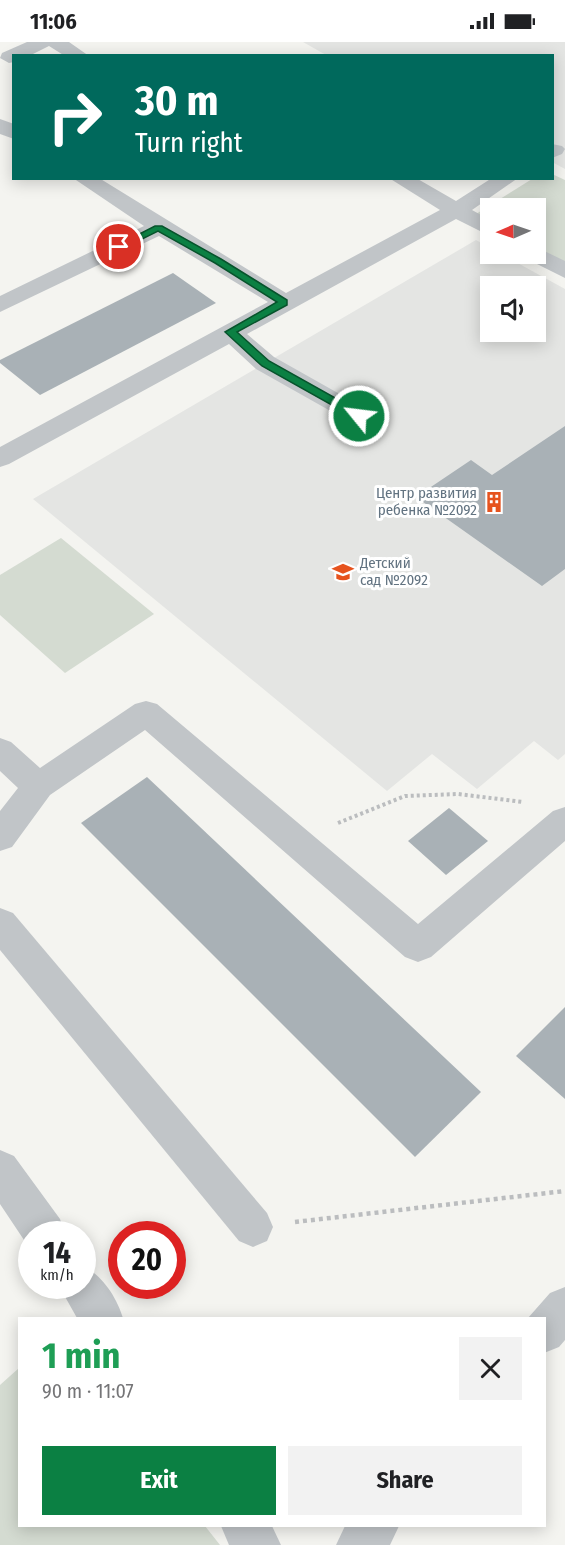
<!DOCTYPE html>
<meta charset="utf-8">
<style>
body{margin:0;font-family:"Fira Sans Condensed",sans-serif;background:#f2f2f2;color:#202124;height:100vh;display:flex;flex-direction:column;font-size:22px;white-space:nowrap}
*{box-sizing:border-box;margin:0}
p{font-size:20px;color:#757577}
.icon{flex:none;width:33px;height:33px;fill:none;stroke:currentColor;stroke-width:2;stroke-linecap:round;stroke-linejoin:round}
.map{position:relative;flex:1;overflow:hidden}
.details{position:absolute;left:18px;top:1275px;width:528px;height:210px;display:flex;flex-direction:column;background:#fff;border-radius:0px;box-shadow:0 3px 15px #0003}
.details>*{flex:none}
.banner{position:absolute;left:12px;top:12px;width:542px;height:126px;border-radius:0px;box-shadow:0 3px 15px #0003;background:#00695c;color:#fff;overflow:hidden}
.needle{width:39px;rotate:268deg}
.tools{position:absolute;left:480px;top:156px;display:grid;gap:12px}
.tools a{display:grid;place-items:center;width:66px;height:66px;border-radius:0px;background:#fff;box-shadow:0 3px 15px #0003;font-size:30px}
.speed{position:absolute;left:18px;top:1179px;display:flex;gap:12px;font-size:30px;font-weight:700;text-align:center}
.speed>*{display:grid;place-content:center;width:78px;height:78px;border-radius:50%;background:#fff;box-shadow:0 3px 15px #0003;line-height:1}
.speed small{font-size:15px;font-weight:400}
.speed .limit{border:9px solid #d22;background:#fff;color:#111}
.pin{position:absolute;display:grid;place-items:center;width:51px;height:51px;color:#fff;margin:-26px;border:3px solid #fff;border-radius:50%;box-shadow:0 2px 6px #0007}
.me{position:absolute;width:66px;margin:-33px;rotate:299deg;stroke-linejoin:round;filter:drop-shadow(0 0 4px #0008)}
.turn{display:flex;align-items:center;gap:21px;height:126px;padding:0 24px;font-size:27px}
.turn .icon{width:78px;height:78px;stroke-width:2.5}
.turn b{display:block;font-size:42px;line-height:51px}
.round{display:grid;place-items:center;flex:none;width:63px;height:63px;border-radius:0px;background:#f2f2f2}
.summary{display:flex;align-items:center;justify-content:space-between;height:102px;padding:0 24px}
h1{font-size:36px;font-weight:700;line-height:45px;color:#1e9e55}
.cta{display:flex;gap:12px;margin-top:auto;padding:12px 24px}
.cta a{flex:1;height:69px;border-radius:0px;background:#0b8043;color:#fff;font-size:24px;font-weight:700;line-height:69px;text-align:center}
.cta a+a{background:#f2f2f2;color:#202124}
.status{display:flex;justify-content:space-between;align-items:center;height:42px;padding:0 30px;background:#fff;direction:ltr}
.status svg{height:16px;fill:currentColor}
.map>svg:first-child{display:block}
.built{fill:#e4e5e3;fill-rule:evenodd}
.green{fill:#d4dbd1}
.building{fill:#a9b1b6}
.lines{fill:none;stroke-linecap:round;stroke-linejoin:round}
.path-far1{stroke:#bbbdbf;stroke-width:4;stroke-dasharray:3 3;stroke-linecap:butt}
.path{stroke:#bbbdbf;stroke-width:4.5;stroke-dasharray:4 4;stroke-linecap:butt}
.minor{fill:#c1c5c8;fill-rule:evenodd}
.route{fill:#0b8043;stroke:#07532c;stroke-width:1.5}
.labels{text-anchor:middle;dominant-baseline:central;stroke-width:6;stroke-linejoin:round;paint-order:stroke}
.poi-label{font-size:15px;fill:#627381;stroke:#fff;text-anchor:end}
</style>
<div class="status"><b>11:06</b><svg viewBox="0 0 49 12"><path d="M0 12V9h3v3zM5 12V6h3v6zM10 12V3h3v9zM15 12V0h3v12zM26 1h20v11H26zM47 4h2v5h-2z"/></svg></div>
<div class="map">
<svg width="565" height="1503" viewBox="0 0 565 1503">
<rect width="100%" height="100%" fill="#f4f4f0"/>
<g class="built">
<path d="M 303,0 L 565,0 L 565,127 L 552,120 L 552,14 L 326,13 Z"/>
<path d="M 476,198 L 490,206 L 490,212 L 501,212 L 565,247 L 565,712 L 558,718 L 534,699 L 477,747 L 432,712 L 387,749 L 33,457 ZM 490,244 L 536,244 L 536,290 L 490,290 Z"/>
</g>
<g class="green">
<path d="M 552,132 L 565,138 L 565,221 L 536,205 L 536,166 L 490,166 L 490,180 L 476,172 L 532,137 L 552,136 Z"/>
<path d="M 61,496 L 154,572 L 65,631 L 0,573 L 0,533 Z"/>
<path d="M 19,1326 L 20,1484 L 205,1484 L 220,1503 L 0,1503 L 0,1343 Z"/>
</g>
<g class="building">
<path d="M 173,231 L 216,261 L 40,353 L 0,321 L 0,318 Z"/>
<path d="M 565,384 L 565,527 L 542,544 L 416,455 L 471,418 L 492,433 Z"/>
<path d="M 147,735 L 481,1050 L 415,1115 L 81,781 Z"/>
<path d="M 449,766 L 488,799 L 446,833 L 408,799 Z"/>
<path d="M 565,965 L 565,1057 L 516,1014 Z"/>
</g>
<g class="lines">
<path class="path-far1" d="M 338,781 L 405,754 L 458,752 L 523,760"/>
<path class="path" d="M 295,1180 L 565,1149"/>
<g class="minor">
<path d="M 27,0 L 69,0 L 89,14 L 65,14 L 49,4 L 29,14 L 14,14 L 14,20 L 9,21 L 0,16 L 2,11 Z"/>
<path d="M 0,77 L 14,82 L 14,97 L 0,92 Z"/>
<path d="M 552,102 L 562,104 L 565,107 L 562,112 L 552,116 Z"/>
<path d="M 73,136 L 99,136 L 286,251 L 440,168 L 389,136 L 416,136 L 456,159 L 492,136 L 518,136 L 472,168 L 490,178 L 490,194 L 456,177 L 247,292 L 274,315 L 368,368 L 372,374 L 368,380 L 359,382 L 350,380 L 256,327 L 229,302 L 9,422 L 0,425 L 0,405 L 268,260 L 159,194 L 0,270 L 0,254 L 144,184 Z"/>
<path d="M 536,205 L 565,219 L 565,236 L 527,217 L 524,212 L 536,212 Z"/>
<path d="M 146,659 L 157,662 L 418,882 L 553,769 L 565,765 L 565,799 L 431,915 L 418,920 L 405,915 L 145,688 L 50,753 L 12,805 L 0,809 L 0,769 L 18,746 L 0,729 L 0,696 L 11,700 L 40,726 L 135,662 Z"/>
<path d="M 0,866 L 13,871 L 267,1171 L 273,1185 L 267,1199 L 253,1205 L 239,1199 L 0,908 Z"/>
<path d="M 0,1108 L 14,1114 L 60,1177 L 65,1192 L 32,1192 L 30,1207 L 0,1162 Z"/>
<path d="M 82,1224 C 102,1232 117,1256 123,1276 L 77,1276 L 59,1244 L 82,1244 Z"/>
<path d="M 565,1245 L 565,1298 L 559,1305 L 544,1311 L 544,1276 L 528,1276 L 550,1251 Z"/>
<path d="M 221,1484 L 272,1484 L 281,1503 L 229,1503 Z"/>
<path d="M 345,1484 L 399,1484 L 390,1503 L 336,1503 Z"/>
</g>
</g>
<path class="route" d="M 155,184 L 162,184 L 221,217 L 287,258 L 287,263 L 237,290 L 269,319 L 362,371 L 362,376 L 355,376 L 262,324 L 225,290 L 277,260 L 215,221 L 158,189 L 122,207 L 114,205 Z"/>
<defs>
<symbol id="building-bare" viewBox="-9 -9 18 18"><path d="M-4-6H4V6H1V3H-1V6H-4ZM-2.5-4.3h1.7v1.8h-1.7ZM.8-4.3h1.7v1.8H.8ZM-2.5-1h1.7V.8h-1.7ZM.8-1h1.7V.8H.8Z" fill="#e6531e" stroke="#fff" stroke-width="2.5" paint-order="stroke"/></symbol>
<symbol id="school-bare" viewBox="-9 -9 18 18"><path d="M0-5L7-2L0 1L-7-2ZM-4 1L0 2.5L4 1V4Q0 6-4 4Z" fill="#e6531e" stroke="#fff" stroke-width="2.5" paint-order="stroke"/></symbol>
</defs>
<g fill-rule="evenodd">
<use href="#building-bare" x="479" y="445" width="30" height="30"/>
<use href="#school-bare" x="328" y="515" width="30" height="30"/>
</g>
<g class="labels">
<g class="poi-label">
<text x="477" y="451">Центр развития<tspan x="477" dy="17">ребенка №2092</tspan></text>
<text x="360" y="521" text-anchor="start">Детский<tspan x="360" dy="17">сад №2092</tspan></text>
</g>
</g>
</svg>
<div class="tools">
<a><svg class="needle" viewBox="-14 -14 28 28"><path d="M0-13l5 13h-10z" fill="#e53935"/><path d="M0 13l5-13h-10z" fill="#757577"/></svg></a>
<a><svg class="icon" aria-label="sound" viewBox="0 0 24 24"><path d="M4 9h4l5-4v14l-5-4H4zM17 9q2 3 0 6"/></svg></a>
</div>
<div class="speed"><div>14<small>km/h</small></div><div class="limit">20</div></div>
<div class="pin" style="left:119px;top:205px;background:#d93025"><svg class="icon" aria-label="arrive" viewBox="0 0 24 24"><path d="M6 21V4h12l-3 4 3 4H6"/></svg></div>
<svg class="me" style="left:359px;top:374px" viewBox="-20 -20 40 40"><circle r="17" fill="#0b8043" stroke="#fff" stroke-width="3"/><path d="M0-11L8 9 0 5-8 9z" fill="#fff"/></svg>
<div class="banner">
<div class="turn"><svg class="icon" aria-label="right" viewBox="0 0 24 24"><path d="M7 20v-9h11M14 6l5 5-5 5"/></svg><div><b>30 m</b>Turn right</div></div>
</div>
<section class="details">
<div class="summary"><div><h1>1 min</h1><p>90 m · 11:07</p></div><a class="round"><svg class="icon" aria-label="close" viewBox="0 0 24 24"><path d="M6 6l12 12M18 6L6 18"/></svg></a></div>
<div class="cta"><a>Exit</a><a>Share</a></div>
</section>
</div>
